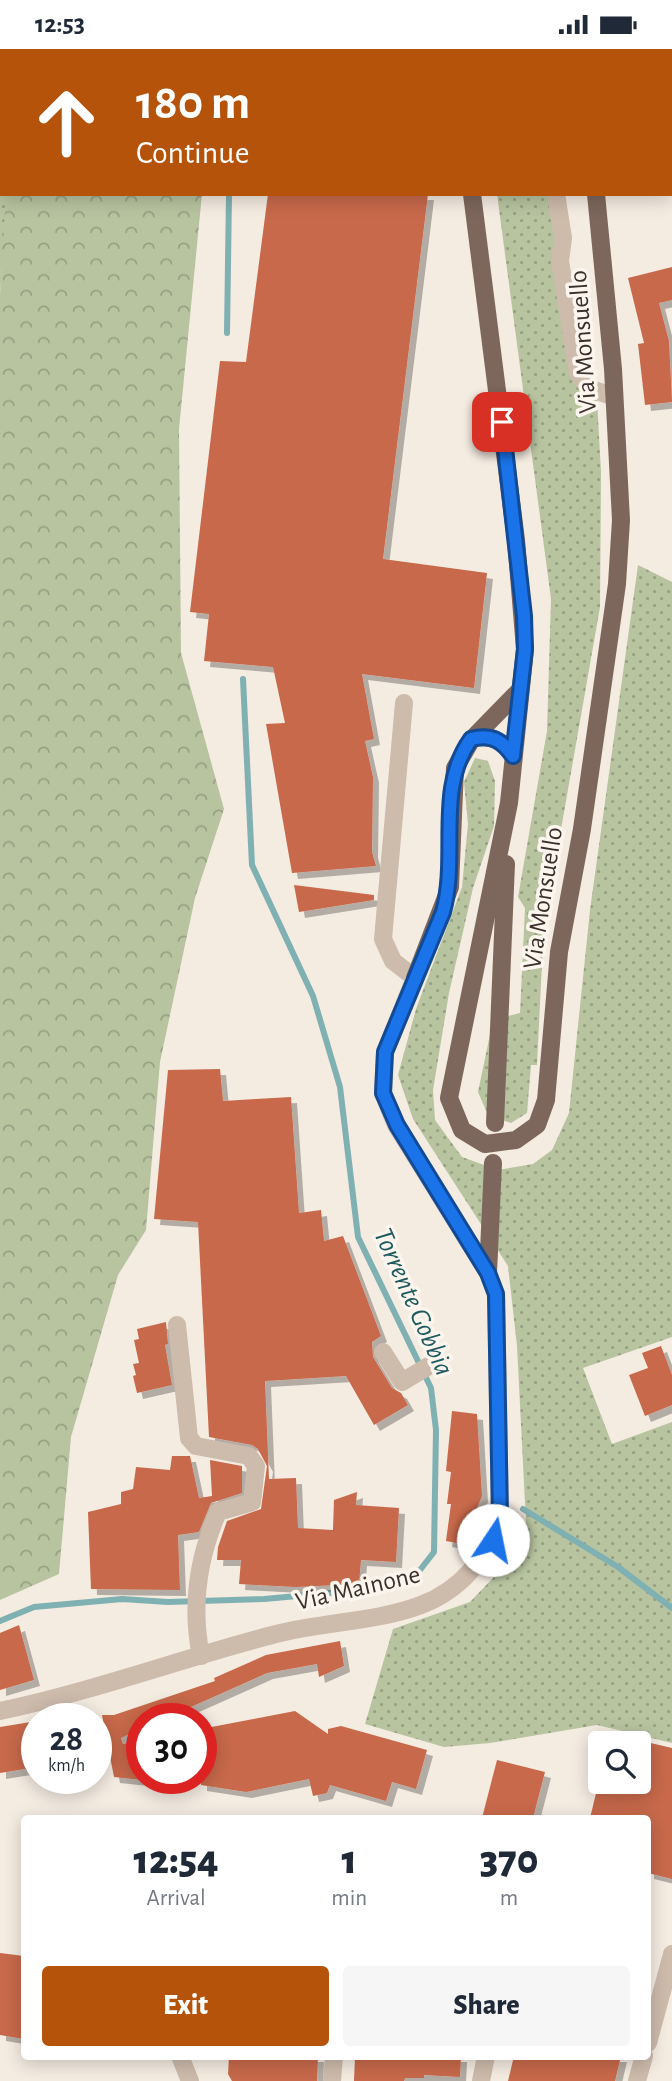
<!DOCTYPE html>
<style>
body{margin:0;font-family:"Alegreya Sans",sans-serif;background:#f6f6f7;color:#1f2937;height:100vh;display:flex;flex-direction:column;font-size:26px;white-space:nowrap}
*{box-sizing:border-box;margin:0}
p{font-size:23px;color:#747a83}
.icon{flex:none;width:38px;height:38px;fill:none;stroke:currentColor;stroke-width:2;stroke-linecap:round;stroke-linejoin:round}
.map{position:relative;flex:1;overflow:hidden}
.drawer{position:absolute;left:21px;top:1766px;width:630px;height:245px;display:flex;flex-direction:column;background:#fff;border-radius:7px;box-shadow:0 4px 18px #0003}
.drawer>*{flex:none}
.top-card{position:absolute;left:0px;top:0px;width:672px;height:147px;box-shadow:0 4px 18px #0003;background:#b45309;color:#fff;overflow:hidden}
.buttons{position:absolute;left:588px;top:1682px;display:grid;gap:14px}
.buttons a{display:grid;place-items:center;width:63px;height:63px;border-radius:7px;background:#fff;box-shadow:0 4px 18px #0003;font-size:35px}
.speed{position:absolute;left:21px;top:1654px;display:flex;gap:14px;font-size:35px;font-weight:700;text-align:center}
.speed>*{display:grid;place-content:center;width:91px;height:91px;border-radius:50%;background:#fff;box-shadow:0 4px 18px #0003;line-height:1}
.speed small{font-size:18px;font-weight:400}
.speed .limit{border:10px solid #d22;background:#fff;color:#111}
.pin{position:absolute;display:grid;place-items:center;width:60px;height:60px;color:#fff;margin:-30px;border-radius:14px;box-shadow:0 4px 10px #0006}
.me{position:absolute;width:77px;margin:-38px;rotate:11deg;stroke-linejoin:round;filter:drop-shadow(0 0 5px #0008)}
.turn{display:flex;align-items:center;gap:24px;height:147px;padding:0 21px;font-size:32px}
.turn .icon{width:91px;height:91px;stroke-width:2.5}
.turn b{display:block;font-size:49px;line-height:60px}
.eta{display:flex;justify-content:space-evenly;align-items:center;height:119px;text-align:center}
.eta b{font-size:42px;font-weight:800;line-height:49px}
.action{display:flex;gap:14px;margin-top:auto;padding:14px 21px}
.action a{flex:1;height:80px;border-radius:7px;background:#b45309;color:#fff;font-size:28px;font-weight:800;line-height:80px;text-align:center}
.action a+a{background:#f6f6f7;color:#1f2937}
.status{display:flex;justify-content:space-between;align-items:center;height:49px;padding:0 35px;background:#fff;direction:ltr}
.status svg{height:19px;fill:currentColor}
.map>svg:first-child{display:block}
.green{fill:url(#green-dots)}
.forest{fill:url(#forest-crowns)}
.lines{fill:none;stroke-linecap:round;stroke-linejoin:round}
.stream{stroke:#7fb0b2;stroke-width:6}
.building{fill:#c8694b;filter:url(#shadow)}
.minor{stroke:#cdbbac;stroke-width:18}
.major{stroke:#7d675c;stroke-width:18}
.route-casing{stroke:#114b97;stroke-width:18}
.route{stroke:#1a73e8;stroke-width:12}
.labels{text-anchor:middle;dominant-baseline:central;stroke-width:7;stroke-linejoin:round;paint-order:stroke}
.street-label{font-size:26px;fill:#3b302b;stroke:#fbf5ee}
.water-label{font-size:28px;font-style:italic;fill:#1f5a5e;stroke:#fbf5ee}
</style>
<div class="status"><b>12:53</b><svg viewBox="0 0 49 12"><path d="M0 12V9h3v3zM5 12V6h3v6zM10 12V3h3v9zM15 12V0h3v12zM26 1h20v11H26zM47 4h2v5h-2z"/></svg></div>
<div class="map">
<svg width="672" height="2032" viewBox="0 0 672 2032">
<defs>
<pattern id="green-dots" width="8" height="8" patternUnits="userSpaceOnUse" patternTransform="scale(1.75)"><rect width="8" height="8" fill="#b8c4a0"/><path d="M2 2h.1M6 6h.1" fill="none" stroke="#97a083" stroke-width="1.8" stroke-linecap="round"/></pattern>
<pattern id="forest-crowns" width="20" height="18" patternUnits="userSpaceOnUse" patternTransform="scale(1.75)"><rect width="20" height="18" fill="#b8c4a0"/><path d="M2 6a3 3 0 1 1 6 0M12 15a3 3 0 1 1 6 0" fill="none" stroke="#97a083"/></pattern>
<filter id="shadow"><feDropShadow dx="6" dy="6" stdDeviation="0" flood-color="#0004"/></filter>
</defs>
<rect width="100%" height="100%" fill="#f4ebe1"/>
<g class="green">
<path d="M 0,109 L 2,145 L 6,145 L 7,150 L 0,246 Z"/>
<path d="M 497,145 L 551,145 L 569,318 L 585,350 L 597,351 L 601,423 L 600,558 L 549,849 L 542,914 L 537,1016 L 531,1016 L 527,1064 L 511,1074 L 488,1066 L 478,1043 L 493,971 L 520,964 L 525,859 L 518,848 L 547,682 L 551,550 Z"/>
<path d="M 638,516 L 672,533 L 672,1288 L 583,1319 L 612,1395 L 672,1373 L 672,1694 L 597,1676 L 490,1694 L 444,1698 L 365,1675 L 393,1580 L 470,1553 L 527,1493 L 517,1297 L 508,1217 L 413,1070 L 398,1026 L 416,960 L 462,838 L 468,775 L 464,733 L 475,709 L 488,712 L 495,732 L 494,777 L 473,839 L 449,944 L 433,1041 L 435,1071 L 462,1108 L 498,1121 L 533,1115 L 552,1101 L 569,1064 L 590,861 Z"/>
</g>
<g class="forest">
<path d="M 0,0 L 189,0 L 189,2 L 2,2 L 2,119 Z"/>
<path d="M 6,145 L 202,145 L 179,380 L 181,604 L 224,760 L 195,849 L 160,1013 L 146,1181 L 118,1226 L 71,1388 L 59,1525 L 0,1551 L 0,246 Z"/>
</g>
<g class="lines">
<g class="stream">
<path d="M 221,0 L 221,2"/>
<path d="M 227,284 L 229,145"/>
<path d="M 523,1460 L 618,1518 L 672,1559"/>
<path d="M 0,1572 L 34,1558 L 122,1550 L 168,1553 L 264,1550 L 342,1543 L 389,1535 L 420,1521 L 434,1503 L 436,1381 L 431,1339 L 358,1188 L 340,1038 L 313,947 L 252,816 L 243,630"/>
</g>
</g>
<g class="building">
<path d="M 268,145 L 428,145 L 383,510 L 487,524 L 474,639 L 362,625 L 374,690 L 365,692 L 373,728 L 372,803 L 376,817 L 292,824 L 266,675 L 285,674 L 273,618 L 204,612 L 209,565 L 190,563 L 220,312 L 246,313 Z"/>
<path d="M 672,218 L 672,251 L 659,254 L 669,292 L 672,353 L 645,356 L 638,295 L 644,294 L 628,229 Z"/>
<path d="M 294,836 L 374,846 L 374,851 L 299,863 Z"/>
<path d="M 220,1020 L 223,1052 L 291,1048 L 299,1164 L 321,1161 L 324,1192 L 343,1187 L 381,1287 L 372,1293 L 373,1308 L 392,1339 L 401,1344 L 408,1356 L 374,1376 L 346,1327 L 265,1332 L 269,1430 L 296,1429 L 298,1479 L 333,1481 L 334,1451 L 357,1443 L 356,1456 L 399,1459 L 396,1513 L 361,1511 L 359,1535 L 296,1538 L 239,1535 L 241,1511 L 217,1511 L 218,1498 L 227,1472 L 261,1460 L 267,1417 L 258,1400 L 252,1396 L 209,1388 L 198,1173 L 154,1170 L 168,1021 Z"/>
<path d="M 166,1273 L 168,1295 L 165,1296 L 172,1336 L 137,1344 L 133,1327 L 136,1326 L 133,1315 L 139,1314 L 134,1291 L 139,1290 L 137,1280 Z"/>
<path d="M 661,1297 L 672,1326 L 672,1356 L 645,1367 L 629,1326 L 648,1319 L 642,1304 Z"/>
<path d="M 452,1362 L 477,1365 L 482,1447 L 462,1495 L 446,1492 L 451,1455 L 447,1455 L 451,1423 L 446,1422 Z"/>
<path d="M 172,1407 L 190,1407 L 199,1449 L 212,1447 L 210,1411 L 242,1417 L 242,1444 L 211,1454 L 199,1483 L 178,1486 L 180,1541 L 91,1540 L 88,1463 L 121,1455 L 121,1443 L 133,1440 L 136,1418 L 170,1421 Z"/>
<path d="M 19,1576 L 34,1631 L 0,1641 L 0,1584 Z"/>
<path d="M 340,1592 L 344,1617 L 319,1628 L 317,1615 L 267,1624 L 164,1670 L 142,1670 L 142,1679 L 121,1689 L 123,1695 L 142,1692 L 142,1731 L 114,1728 L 102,1666 L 114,1666 L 215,1632 L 214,1629 L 266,1606 Z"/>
<path d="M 295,1662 L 328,1685 L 328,1680 L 341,1677 L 427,1701 L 416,1740 L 392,1733 L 386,1752 L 330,1736 L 327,1744 L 313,1747 L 309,1730 L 246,1743 L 201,1736 L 201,1680 Z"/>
<path d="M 37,1672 L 37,1718 L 0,1724 L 0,1678 Z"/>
<path d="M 642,1692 L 672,1699 L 672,1830 L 648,1824 L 648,1769 L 590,1769 L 599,1732 L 639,1732 Z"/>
<path d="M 497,1711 L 545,1723 L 533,1769 L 482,1769 Z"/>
<path d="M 0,1904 L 24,1907 L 24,1990 L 0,1986 Z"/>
<path d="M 229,2007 L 318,2007 L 317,2032 L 232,2032 L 228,2025 Z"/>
<path d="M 355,2007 L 461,2007 L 460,2028 L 424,2026 L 424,2029 L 405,2029 L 404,2032 L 354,2032 Z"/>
<path d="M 514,2007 L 621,2007 L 615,2032 L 508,2032 Z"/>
</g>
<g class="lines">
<g class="minor">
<path d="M 556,145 L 563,189 L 560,212 L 578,324 L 589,339 L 614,348"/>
<path d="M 177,1276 L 189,1389 L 196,1397 L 249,1407 L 256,1417 L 252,1453 L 218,1463 C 198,1509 191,1558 201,1607"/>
<path d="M 383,1303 L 402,1333 L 437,1312"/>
<path d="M 0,1662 C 94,1642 183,1609 276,1585 C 323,1573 376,1573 421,1556 C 461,1541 488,1508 500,1469 L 496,1245 L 488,1224 L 396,1076 L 383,1044 L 385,1003 L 415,929 L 393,912 L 383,890 L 404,654"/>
<path d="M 648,1994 L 672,1905"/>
<path d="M 180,2007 L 190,2032"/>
<path d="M 332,2032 L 334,2007"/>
<path d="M 481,2032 L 486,2007"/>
<path d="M 637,2032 L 644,2007"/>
</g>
<g class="major">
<path d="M 449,0 L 449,2"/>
<path d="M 595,2 L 597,0"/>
<path d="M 472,145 L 516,491 L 525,600 L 509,754 L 449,1049 L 462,1081 L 485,1095 L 516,1091 L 537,1076 L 546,1051 L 559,903 L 582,780 L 617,535 L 621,471 L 613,320 L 596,145"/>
<path d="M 472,690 C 491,685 502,691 513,707"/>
<path d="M 415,929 L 450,838 L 455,719 L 472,690 L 520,641"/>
<path d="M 495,1074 L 506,815"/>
<path d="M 488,1224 L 493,1114"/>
</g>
</g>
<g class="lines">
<defs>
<path id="route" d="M 493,1491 L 500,1468 L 496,1245 L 488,1224 L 397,1076 L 383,1044 L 385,1003 L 443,863 C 459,806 435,740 471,690 C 491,685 502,691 513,707 L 525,600 L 524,567 L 502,373"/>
</defs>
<use href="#route" class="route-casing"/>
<use href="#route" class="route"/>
</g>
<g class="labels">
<g class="street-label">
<text transform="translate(583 293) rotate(-94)">Via Monsuello</text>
<text transform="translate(543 849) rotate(-81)">Via Monsuello</text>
<text transform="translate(358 1539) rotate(-13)">Via Mainone</text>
</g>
<g class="water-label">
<text transform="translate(413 1253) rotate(66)">Torrente Gobbia</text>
</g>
</g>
</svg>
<div class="buttons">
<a><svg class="icon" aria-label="search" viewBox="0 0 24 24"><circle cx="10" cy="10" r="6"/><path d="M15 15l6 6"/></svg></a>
</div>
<div class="speed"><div>28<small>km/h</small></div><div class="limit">30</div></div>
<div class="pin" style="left:502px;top:373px;background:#d93025"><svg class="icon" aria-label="arrive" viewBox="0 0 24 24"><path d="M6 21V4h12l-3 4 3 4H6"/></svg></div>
<svg class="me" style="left:493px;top:1491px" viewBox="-20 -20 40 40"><circle r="19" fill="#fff"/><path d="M0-13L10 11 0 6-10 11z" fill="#1a73e8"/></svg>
<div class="top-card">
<div class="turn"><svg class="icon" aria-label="ahead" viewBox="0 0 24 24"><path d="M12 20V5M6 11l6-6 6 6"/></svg><div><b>180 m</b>Continue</div></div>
</div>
<section class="drawer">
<div class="eta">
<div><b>12:54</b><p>Arrival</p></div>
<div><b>1</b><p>min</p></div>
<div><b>370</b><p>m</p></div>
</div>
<div class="action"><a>Exit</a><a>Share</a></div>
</section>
</div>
